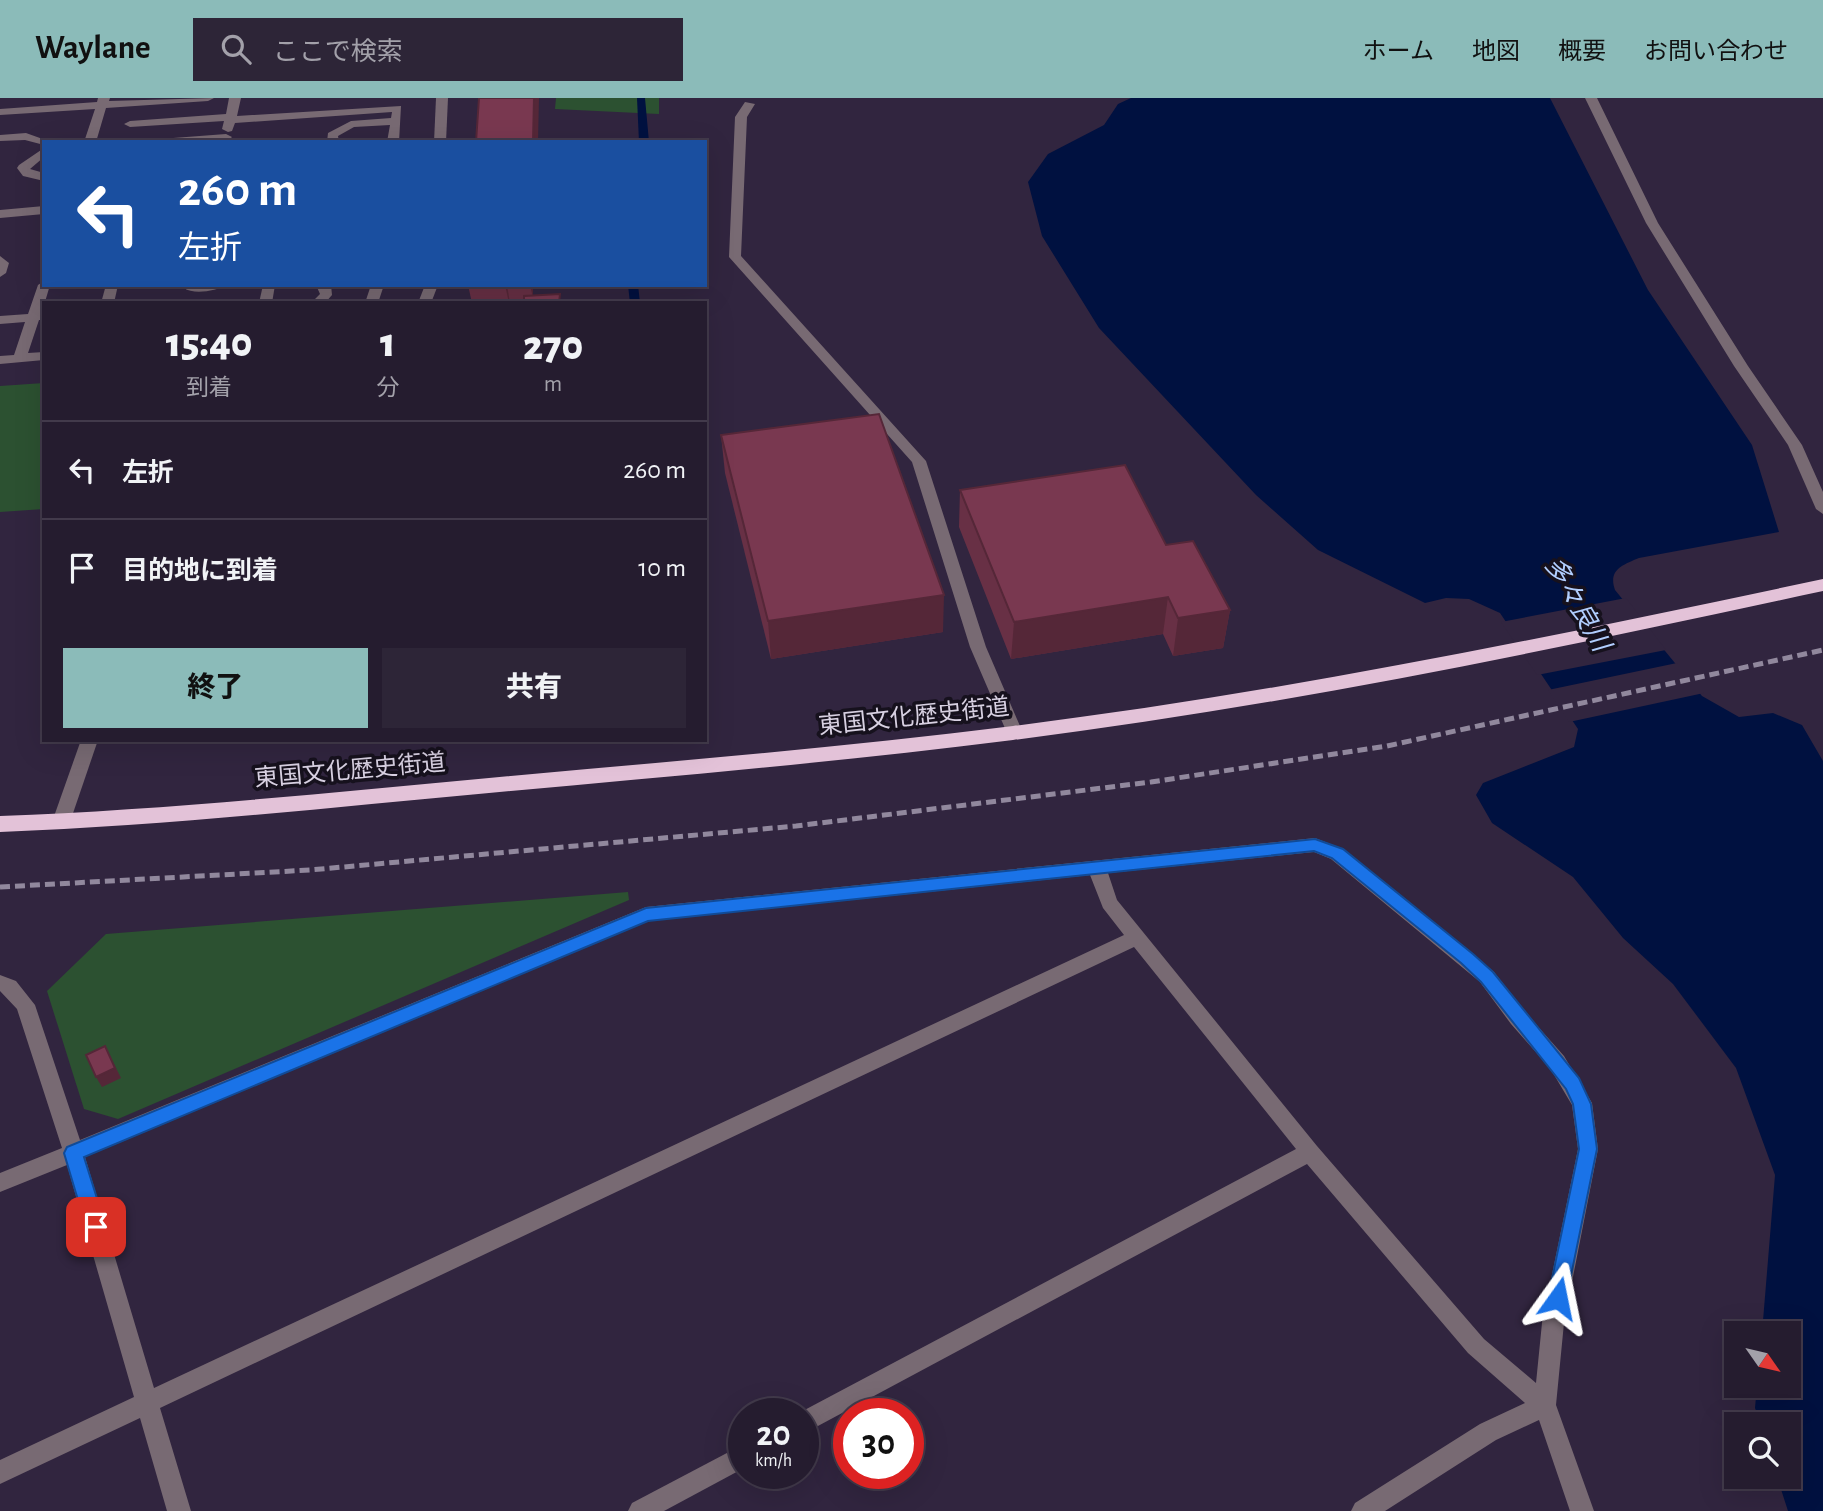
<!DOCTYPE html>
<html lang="ja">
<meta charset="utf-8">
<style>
body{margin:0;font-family:"Alegreya Sans","Noto Sans JP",sans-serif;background:#2d2537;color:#f1f3f6;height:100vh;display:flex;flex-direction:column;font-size:26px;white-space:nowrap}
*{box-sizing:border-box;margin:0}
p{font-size:23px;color:#a3a1aa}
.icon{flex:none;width:38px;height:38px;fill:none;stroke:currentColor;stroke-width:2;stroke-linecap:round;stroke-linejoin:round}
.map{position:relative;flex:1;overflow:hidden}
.sheet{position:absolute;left:42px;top:203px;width:665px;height:441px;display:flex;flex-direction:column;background:#251c2f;border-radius:0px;box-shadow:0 7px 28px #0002,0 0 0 2px #423a4b}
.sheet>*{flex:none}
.top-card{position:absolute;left:42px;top:42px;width:665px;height:147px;border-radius:0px;box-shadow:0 7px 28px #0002,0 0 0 2px #423a4b;background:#1a4fa0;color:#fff;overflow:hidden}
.needle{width:46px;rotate:124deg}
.controls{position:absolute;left:1724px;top:1223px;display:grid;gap:14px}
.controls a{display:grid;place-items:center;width:77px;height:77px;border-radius:0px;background:#251c2f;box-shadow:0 7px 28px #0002,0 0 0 2px #423a4b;font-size:35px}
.speed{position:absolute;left:728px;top:1300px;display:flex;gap:14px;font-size:35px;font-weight:700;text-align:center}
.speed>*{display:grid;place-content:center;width:91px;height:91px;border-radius:50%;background:#251c2f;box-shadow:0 7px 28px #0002,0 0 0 2px #423a4b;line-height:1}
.speed small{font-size:18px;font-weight:400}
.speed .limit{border:10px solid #d22;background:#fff;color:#111}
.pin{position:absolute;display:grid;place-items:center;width:60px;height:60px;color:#fff;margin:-30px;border-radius:14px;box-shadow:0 4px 10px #0006}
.me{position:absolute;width:77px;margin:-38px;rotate:12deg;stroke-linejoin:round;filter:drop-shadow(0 0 5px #0008)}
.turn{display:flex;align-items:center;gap:24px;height:147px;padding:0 21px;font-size:32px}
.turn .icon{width:91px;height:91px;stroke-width:2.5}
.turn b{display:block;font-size:49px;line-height:60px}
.eta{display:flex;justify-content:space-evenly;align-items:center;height:119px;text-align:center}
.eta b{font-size:42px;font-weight:800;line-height:49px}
.action{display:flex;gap:14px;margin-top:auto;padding:14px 21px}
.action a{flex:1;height:80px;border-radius:0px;background:#8bbbb9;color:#111;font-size:28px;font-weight:800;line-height:80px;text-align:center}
.action a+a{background:#2d2537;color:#f1f3f6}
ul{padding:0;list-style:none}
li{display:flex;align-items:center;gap:21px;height:98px;padding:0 21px;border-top:2px solid #423a4b}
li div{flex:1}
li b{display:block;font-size:26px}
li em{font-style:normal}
header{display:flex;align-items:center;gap:42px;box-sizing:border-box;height:98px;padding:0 35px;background:#8bbbb9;color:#111}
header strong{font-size:33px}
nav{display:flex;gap:38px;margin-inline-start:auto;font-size:24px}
.search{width:490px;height:63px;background:#2d2537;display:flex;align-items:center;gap:18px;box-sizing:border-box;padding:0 24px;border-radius:0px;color:#a3a1aa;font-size:26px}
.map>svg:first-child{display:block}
.green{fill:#2c5131}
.water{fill:#001140}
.pier{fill:#31253f}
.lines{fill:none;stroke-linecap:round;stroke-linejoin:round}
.stream{fill:#001140;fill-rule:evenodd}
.minor{fill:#786a73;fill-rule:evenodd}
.highway{fill:#e3c2d8;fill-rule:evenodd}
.rail{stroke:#91889d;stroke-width:5;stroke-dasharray:10 5;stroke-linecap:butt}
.wall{fill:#683045}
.shaded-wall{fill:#552738}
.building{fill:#793850;stroke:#552738;stroke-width:2}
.route{fill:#1a73e8;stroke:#114b97;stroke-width:2}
.labels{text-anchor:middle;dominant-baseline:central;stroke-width:7;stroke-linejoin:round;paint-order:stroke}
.street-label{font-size:24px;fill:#d8d1e2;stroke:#16111d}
.water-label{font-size:26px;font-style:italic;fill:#b1cefe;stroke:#16111d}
</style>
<header>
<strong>Waylane</strong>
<div class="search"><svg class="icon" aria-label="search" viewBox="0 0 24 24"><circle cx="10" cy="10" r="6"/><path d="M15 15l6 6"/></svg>ここで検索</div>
<nav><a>ホーム</a><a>地図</a><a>概要</a><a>お問い合わせ</a></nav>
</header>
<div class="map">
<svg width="1823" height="1413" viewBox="0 0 1823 1413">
<rect width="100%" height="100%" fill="#31253f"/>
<g class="green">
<path d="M 556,0 L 659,0 L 659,16 L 555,11 Z"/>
<path d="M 44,285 L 44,411 L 0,414 L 0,288 Z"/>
<path d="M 628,794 L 629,802 L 118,1021 L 84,1011 L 47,893 L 106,836 Z"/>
</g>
<path class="water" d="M 1131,0 L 1550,0 L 1648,192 L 1752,347 L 1779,434 L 1639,460 C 1622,467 1608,472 1615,492 L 1702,598 L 1739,619 L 1773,615 L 1802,627 L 1823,663 L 1823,1413 L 1788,1413 L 1777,1379 L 1788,1379 L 1788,1326 L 1761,1326 L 1755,1310 L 1757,1288 L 1788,1288 L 1788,1236 L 1762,1235 L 1775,1077 L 1736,970 L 1673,886 L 1623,840 L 1573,779 L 1492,725 L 1476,697 L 1483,685 L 1574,649 L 1578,631 L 1500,515 L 1469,501 L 1446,500 L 1425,505 L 1318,452 L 1256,397 L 1099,230 L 1042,138 L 1028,84 L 1048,56 L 1104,27 L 1118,6 Z"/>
<g class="pier">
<path d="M 1626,500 L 1666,552 L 1537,577 L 1501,524 Z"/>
<path d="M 1677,565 L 1704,595 L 1569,624 L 1548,592 Z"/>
</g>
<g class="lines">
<g class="stream">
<path d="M 637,0 L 645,0 L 649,44 L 639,44 Z"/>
<path d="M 628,187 L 638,187 L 640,205 L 630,205 Z"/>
</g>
<g class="minor">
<path d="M 98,0 L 110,0 L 109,3 L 214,0 L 208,3 L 106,10 L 96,44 L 84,44 L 95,11 L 0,17 L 0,11 L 97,4 Z"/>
<path d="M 229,0 L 241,0 L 237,18 L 401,8 L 399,44 L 387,44 L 390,27 L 354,29 L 338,38 L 339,44 L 327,44 L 328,35 L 351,23 L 391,20 L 392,14 L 235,25 L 232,33 L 228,34 L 222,31 L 224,23 L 130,29 L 124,26 L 130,23 L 226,16 Z"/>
<path d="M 436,0 L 448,0 L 446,44 L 434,44 Z"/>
<path d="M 1585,0 L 1597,0 L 1658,125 L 1748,268 L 1802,347 L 1823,394 L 1823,416 L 1816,411 L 1788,347 L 1734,268 L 1646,125 Z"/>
<path d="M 745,4 L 755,6 L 747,19 L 741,158 L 926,363 L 986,549 L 1023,635 L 1021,639 L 1015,641 L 1007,635 L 970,549 L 912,364 L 729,159 L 735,19 Z"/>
<path d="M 26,35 L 51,44 L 44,44 L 44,47 L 25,42 L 0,43 L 0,37 Z"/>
<path d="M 226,36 L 232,39 L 230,41 L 154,44 L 160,41 Z"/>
<path d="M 44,50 L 44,59 L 30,71 L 44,75 L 44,83 L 23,78 L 17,70 L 19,67 Z"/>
<path d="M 44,108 L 44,116 L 0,120 L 0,112 Z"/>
<path d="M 0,158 L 9,165 L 6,175 L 0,179 Z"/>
<path d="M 44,183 L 44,187 L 50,187 L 42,214 L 44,214 L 44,222 L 39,222 L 28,255 L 44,254 L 44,262 L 0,266 L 0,258 L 14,257 L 25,224 L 0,226 L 0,218 L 28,216 L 38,187 Z"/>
<path d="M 106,187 L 118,187 L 114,205 L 101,205 Z"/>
<path d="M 186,187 L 226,187 C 217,193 193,197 184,190 Z"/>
<path d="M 263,187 L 275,187 L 272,205 L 259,205 Z"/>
<path d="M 316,187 L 331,187 L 332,197 L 325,205 L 311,205 L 320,196 Z"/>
<path d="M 371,187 L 384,187 L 378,205 L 365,205 Z"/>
<path d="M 425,187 L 438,187 L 431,205 L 418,205 Z"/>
<path d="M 81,642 L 98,642 L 70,724 L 67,729 L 55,729 L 52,724 Z"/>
<path d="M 1315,740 L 1343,751 L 1494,874 L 1525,914 L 1564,958 L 1592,1005 L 1598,1051 L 1564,1225 L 1556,1307 L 1594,1413 L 1570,1413 L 1539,1322 L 1496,1342 L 1385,1413 L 1351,1413 L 1355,1405 L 1480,1326 L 1525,1305 L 1468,1255 L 1307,1066 L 803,1336 L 803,1316 L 797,1316 L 1296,1051 L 1134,849 L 160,1310 L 191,1413 L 167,1413 L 140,1320 L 0,1386 L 0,1362 L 134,1299 L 67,1067 L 0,1094 L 0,1075 L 62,1050 L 17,911 L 0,893 L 0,877 L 16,883 L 35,907 L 80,1042 L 646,809 ZM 1314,754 L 1331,761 L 1480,884 L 1511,926 L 1550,970 L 1572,1007 L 1578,1051 L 1542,1225 L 1536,1285 L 1484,1241 L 1317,1048 L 1117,802 L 1108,775 ZM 1090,777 L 1103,810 L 1124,837 L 154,1290 L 85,1059 L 648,823 Z"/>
<path d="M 744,1346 L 744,1370 L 664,1413 L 628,1413 L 632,1405 Z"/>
</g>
<path class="highway" d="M 1823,481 L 1823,493 C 1555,551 1286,608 1013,642 C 839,664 664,679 489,695 C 326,710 163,728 0,734 L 0,718 C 163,712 326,695 489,680 C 663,664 839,650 1013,628 C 1286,594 1555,538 1823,481 Z"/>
<path class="rail" d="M 0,789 L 310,772 L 796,728 L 1151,684 L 1387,648 L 1823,552"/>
</g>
<g class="wall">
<path d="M 468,187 L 533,187 L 533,198 L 524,201 L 510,202 L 510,205 L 484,205 L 484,204 L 472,205 Z"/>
<path d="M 721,337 L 943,534 L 771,561 L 725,375 Z"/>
<path d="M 960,392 L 1166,447 L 1230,512 L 1223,550 L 1173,558 L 1163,536 L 1011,561 L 959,429 Z"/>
</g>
<g class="shaded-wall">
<path d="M 534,0 L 539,0 L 538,44 L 533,44 Z"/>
<path d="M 705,73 L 708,101 L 706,152 L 705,145 Z"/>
<path d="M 505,187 L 507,187 L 510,205 L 509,205 Z"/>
<path d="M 530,187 L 533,187 L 533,200 Z"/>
<path d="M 944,497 L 943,534 L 771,561 L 768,523 Z"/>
<path d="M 1168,499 L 1163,536 L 1011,561 L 1014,524 Z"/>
<path d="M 1230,512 L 1223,550 L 1173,558 L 1178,520 Z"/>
<path d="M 105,948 L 121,980 L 102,989 L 96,979 Z"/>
</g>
<g class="building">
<path d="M 479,0 L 534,0 L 533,44 L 476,44 Z"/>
<path d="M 560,196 L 559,205 L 524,205 L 524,198 Z"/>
<path d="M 879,316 L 944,497 L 768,523 L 721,337 Z"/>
<path d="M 1125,367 L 1166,447 L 1193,443 L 1230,512 L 1178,520 L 1168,499 L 1014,524 L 960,392 Z"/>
<path d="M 105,948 L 115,970 L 96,979 L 86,957 Z"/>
</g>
<path class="route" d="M 1315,741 L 1343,751 L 1473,856 L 1493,874 L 1579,980 L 1591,1006 L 1597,1051 L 1565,1207 L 1558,1209 L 1550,1207 L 1548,1200 L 1579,1051 L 1573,1006 L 1566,991 L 1481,884 L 1461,865 L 1332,760 L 1314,753 L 648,823 L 84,1059 L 106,1129 L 103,1136 L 96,1138 L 89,1136 L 86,1129 L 64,1055 L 67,1049 L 646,810 Z"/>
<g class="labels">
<g class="street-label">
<text transform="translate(914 619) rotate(-6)">東国文化歴史街道</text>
<text transform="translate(350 673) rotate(-5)">東国文化歴史街道</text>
</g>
<g class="water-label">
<text transform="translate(1577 506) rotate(60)">多々良川</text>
</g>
</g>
</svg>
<div class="controls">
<a><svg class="needle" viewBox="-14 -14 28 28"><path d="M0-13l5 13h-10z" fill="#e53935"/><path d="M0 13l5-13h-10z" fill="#a3a1aa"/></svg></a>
<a><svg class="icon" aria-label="search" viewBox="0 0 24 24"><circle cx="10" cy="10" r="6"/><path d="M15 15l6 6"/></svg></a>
</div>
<div class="speed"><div>20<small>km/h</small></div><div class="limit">30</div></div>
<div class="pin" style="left:96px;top:1129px;background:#d93025"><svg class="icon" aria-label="arrive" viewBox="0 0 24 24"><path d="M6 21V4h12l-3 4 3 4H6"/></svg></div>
<svg class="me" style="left:1558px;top:1200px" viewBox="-20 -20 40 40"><path d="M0-17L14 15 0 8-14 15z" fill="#1a73e8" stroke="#fff" stroke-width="4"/></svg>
<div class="top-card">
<div class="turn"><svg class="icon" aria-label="left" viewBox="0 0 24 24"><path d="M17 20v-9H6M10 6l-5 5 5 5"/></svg><div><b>260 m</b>左折</div></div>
</div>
<section class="sheet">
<div class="eta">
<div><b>15:40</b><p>到着</p></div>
<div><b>1</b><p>分</p></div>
<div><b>270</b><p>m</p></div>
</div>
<ul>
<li><svg class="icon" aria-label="left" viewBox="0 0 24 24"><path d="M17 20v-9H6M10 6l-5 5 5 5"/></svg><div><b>左折</b></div><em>260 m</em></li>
<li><svg class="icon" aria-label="arrive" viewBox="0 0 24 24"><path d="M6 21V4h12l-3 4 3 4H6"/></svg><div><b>目的地に到着</b></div><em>10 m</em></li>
</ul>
<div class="action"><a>終了</a><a>共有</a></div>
</section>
</div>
